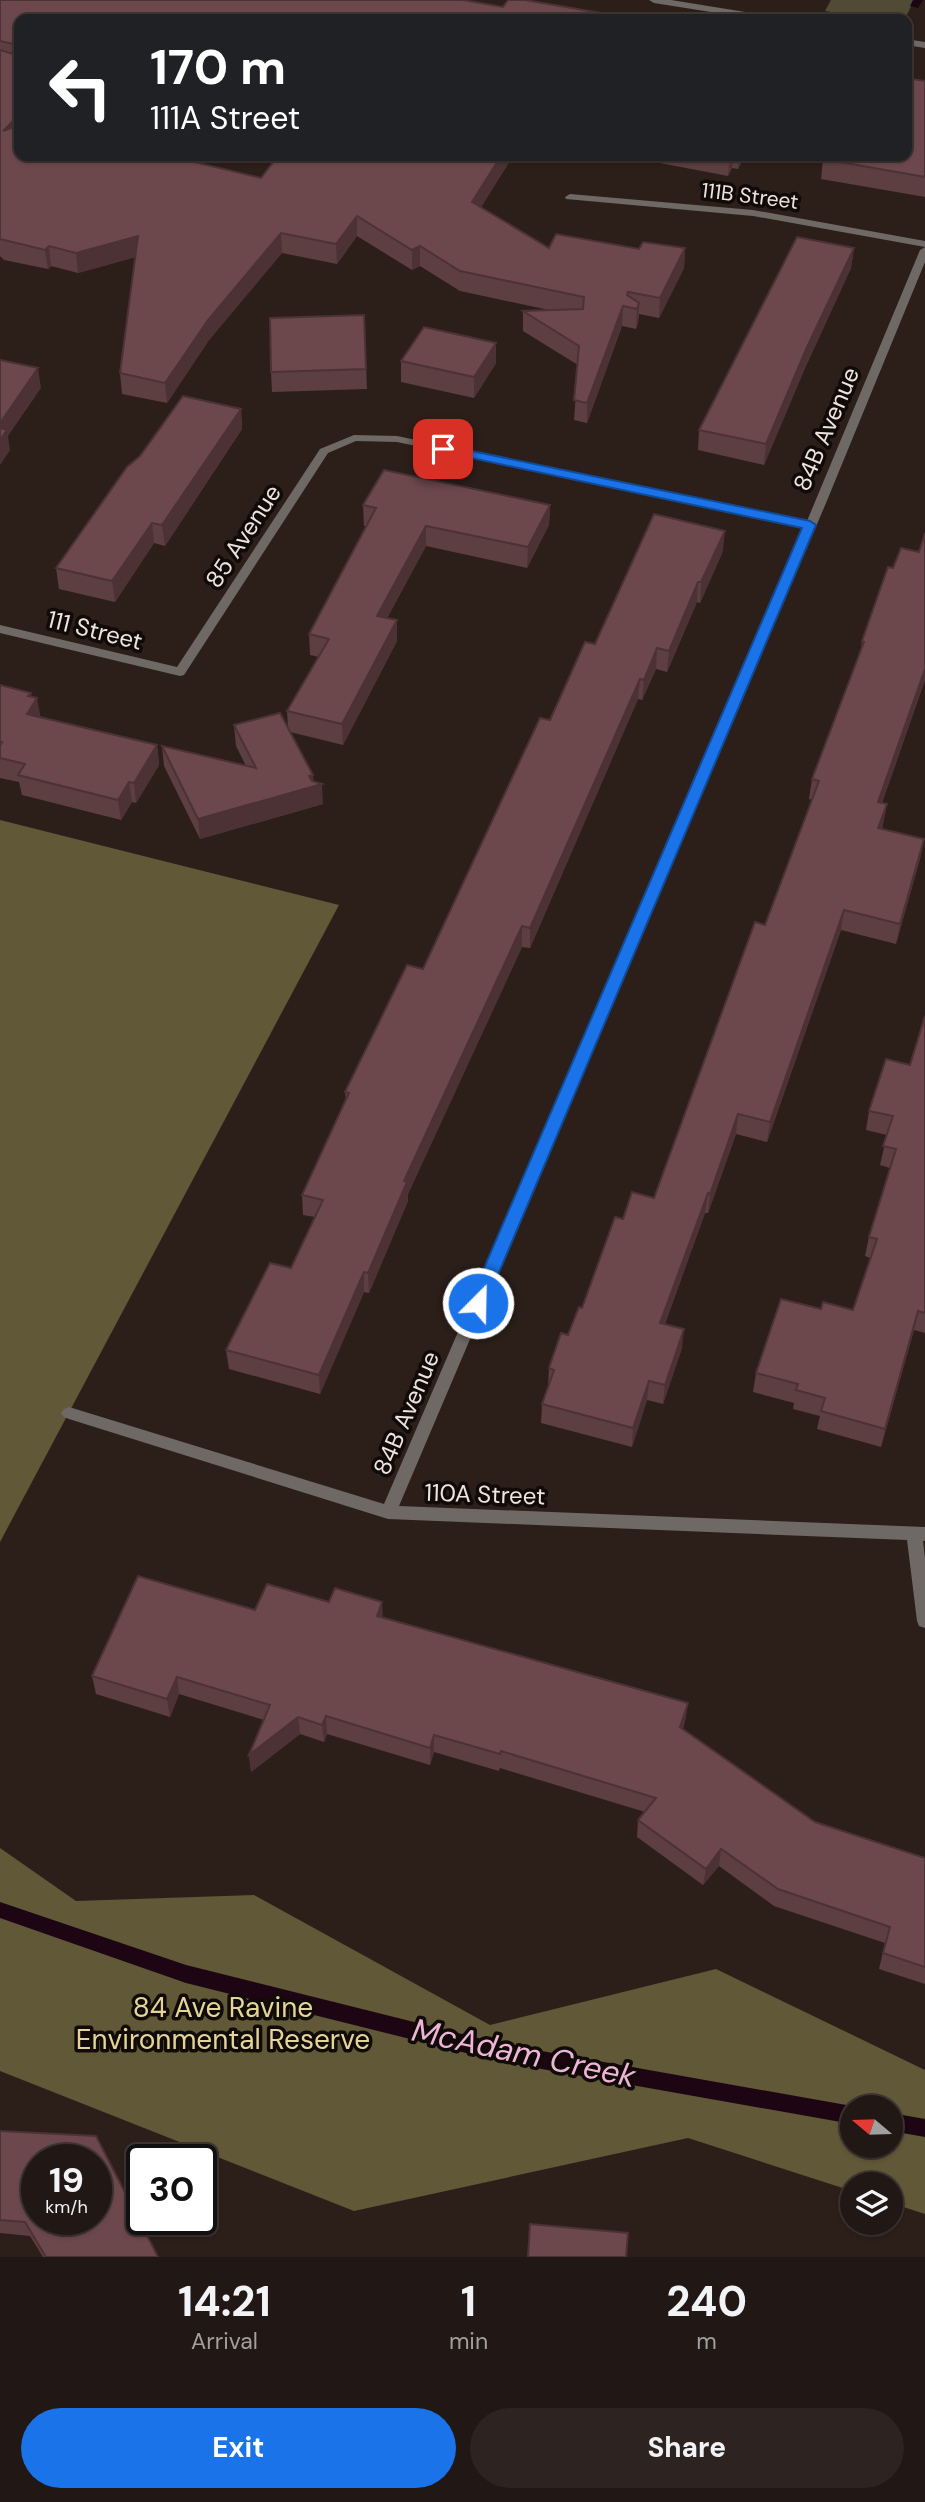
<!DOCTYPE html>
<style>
body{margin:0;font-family:"DM Sans",sans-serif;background:#2d2422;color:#f1f3f6;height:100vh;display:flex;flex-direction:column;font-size:26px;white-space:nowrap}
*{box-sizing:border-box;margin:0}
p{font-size:23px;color:#a29fa0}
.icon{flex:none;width:38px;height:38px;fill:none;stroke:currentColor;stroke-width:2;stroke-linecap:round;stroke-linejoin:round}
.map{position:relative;height:2257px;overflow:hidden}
.sheet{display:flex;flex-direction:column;background:#211714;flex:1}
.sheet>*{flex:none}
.top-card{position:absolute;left:14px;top:14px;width:898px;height:147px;border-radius:14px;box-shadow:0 2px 5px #0004,0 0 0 2px #3e3634;background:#202124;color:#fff;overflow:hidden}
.needle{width:46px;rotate:289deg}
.tools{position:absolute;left:840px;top:2095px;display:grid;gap:14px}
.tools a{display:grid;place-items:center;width:63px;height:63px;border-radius:50%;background:#211714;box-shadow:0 2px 5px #0004,0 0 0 2px #3e3634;font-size:35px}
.speed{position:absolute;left:21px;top:2144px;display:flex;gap:14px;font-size:35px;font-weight:700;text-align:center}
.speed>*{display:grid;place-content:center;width:91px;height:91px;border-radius:50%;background:#211714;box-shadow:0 2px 5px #0004,0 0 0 2px #3e3634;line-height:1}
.speed small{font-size:18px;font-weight:400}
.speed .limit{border:4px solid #111;border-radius:10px;background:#fff;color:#111}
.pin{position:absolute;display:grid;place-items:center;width:60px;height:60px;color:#fff;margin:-30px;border-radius:14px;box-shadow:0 4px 10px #0006}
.me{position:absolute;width:77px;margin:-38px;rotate:23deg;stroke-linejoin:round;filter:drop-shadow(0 0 5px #0008)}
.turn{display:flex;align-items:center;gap:24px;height:147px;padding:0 21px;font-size:32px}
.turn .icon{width:91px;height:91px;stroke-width:2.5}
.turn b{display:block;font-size:49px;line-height:60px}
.eta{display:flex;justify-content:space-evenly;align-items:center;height:119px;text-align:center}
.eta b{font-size:42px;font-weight:700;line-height:49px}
.primary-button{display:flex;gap:14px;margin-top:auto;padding:14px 21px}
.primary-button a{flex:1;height:80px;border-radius:42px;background:#1a73e8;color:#fff;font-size:28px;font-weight:700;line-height:80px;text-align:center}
.primary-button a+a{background:#2d2422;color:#f1f3f6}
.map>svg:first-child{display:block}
.green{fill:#514b35}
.forest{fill:#605837;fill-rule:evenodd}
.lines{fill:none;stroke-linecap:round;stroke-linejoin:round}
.stream{fill:#1d0514;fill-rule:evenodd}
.minor{fill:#6e6964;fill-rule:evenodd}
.tertiary{fill:#6e6964;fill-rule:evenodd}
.wall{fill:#5d3e41}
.shaded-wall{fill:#4c3235}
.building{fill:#6c484c;stroke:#4c3235;stroke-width:2;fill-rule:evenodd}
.route{fill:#1a73e8;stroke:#114b97;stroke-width:2}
.labels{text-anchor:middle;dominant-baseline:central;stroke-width:7;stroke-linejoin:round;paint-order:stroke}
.far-street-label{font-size:21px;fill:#ede4e0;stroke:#100a08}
.street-label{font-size:24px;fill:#ede4e0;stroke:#100a08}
.near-park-label{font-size:28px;fill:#e4d498;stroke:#100a08}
.near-water-label{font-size:32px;font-style:italic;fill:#eeb4d5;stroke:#100a08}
</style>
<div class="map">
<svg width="925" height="2257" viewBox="0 0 925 2257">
<rect width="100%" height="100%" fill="#2c1f1a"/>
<path class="green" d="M 831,0 L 914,0 L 905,19 L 875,19 L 825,11 Z"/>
<g class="forest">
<path d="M 0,820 L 339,905 L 0,1542 Z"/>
<path d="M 0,1848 L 76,1901 L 254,1895 L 490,2025 L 716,1969 L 925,2070 L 925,2214 L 891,2203 L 891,2184 L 852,2184 L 852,2191 L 688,2138 L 354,2211 L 0,2071 ZM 852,2107 L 891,2107 L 891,2146 L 852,2146 Z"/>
</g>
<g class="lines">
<g class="stream">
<path d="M 913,0 L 923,0 L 918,8 L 910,6 Z"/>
<path d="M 0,1902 L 186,1965 L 502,2044 L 852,2106 L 855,2107 L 852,2107 L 852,2124 L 502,2062 L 186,1983 L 0,1918 Z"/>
<path d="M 891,2113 L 925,2119 L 925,2137 L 891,2131 Z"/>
</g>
<path class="minor" d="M 570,194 L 753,210 L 925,241 L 925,262 L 826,503 L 399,1506 L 925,1527 L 925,1541 L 923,1541 L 925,1558 L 925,1628 L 919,1626 L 917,1621 L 907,1540 L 388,1519 L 69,1419 L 64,1417 L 61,1413 L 64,1409 L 69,1407 L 384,1504 L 804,527 L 397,442 L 356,441 L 328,453 L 184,675 L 180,676 L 0,633 L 0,625 L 177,667 L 320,449 L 354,435 L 397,436 L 807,521 L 920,250 L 925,247 L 753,216 L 566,199 L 565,197 Z"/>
<g class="tertiary">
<path d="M 649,0 L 671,0 L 770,16 L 775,19 L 755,19 L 654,3 Z"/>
<path d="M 906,39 L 925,42 L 925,48 L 906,45 Z"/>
</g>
</g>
<g class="wall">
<path d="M 0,0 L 503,7 L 636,19 L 19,19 L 19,156 L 261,178 L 278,156 L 513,156 L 481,207 L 549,248 L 639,249 L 685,248 L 684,268 L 659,318 L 639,314 L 638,323 L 636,329 L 622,326 L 587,423 L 574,420 L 578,365 L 523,331 L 523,311 L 549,310 L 460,291 L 420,266 L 412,270 L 357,236 L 337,264 L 282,253 L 209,340 L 167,403 L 122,394 L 120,373 L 135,257 L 78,273 L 51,266 L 48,269 L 4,260 L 0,256 Z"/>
<path d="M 925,81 L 925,197 L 821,179 L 823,159 Z"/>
<path d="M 623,156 L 745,156 L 738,169 L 732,168 L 728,176 Z"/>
<path d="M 854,248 L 851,268 L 805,368 L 764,465 L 698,450 L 699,430 Z"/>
<path d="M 364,315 L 367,389 L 272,392 L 271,372 Z"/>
<path d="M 401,361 L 496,363 L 474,398 L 401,382 Z"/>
<path d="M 241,409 L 242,429 L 165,546 L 154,543 L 115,602 L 59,589 L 56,568 Z"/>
<path d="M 363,505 L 550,505 L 549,525 L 527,568 L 426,546 L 387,618 L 397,641 L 343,745 L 290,732 L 323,804 L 200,839 L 164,766 L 162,746 L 246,766 L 236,746 L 234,725 L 288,728 L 287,711 L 319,657 L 310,655 L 309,634 L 366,526 L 364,526 Z"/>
<path d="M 723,551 L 700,603 L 697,602 L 667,672 L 656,669 L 642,700 L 638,699 L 530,948 L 522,947 L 408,1194 L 408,1201 L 369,1293 L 364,1292 L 320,1394 L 229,1369 L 226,1350 L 291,1268 L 315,1217 L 303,1215 L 302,1195 L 346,1101 L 345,1092 L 423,969 L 550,720 L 595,644 Z"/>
<path d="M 888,567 L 925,680 L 882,803 L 887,804 L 882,829 L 924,839 L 920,859 L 896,944 L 841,930 L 767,1142 L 736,1134 L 708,1213 L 705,1213 L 665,1324 L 682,1348 L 663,1404 L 647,1400 L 632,1447 L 541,1423 L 542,1404 L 548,1387 L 549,1368 L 568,1335 L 582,1308 L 623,1219 L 654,1198 L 765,925 L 812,800 L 809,799 L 812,779 L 860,653 L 862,641 Z"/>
<path d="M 0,685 L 31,693 L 31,697 L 40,717 L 157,745 L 159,765 L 136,803 L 132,802 L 121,820 L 22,795 L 19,782 L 0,778 Z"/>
<path d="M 925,1016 L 925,1333 L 914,1330 L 881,1447 L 817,1429 L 820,1416 L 793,1409 L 794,1403 L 753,1392 L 756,1373 L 821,1309 L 853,1310 L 870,1258 L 865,1256 L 869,1237 L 890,1168 L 880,1165 L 887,1135 L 866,1130 L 869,1111 L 910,1065 Z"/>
<path d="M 329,1602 L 688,1703 L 685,1721 L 683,1729 L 815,1822 L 925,1858 L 925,1984 L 879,1969 L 885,1943 L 774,1906 L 719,1866 L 703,1885 L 637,1837 L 638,1820 L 645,1812 L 500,1768 L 499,1771 L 434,1752 L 430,1765 L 327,1734 L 324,1742 L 300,1734 L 251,1772 L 249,1755 L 264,1720 L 179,1694 L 170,1717 L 96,1694 L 92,1676 L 255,1610 Z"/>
<path d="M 0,2131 L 158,2257 L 43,2257 L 30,2236 L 0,2233 Z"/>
</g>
<g class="shaded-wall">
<path d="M 19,115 L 19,138 L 3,131 Z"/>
<path d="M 501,156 L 513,156 L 472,222 L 472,202 Z"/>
<path d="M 730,156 L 733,156 L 732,168 L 728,176 Z"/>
<path d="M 739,156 L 745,156 L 738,169 Z"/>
<path d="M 357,216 L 357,236 L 337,264 L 336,244 Z"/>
<path d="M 281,233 L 282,253 L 209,340 L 167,403 L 165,383 L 208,320 Z"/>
<path d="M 138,236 L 140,256 L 78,273 L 76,253 Z"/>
<path d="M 49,246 L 51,266 L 48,269 L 45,250 Z"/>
<path d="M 420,246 L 420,266 L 412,270 L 412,250 Z"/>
<path d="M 685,248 L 684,268 L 659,318 L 660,298 Z"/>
<path d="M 854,248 L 851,268 L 805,368 L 764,465 L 766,444 L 807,347 Z"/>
<path d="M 639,303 L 638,323 L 636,329 L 637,309 Z"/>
<path d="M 623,306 L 622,326 L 587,423 L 587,403 Z"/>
<path d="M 496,343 L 496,363 L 474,398 L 474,377 Z"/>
<path d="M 38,368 L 41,388 L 8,436 L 10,450 L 0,465 L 0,423 Z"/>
<path d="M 241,409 L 242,429 L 165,546 L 162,525 Z"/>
<path d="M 550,505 L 549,525 L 527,568 L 528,547 Z"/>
<path d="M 152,523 L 154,543 L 115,602 L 112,581 Z"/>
<path d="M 426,526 L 426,546 L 377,637 L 377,616 Z"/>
<path d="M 725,531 L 723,551 L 700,603 L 701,582 Z"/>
<path d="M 698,582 L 697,602 L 667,672 L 669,651 Z"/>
<path d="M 397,620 L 397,641 L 343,745 L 342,724 Z"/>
<path d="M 657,648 L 656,669 L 642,700 L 644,680 Z"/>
<path d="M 925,669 L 925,680 L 875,822 L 878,802 Z"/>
<path d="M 640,679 L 638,699 L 530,948 L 530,928 Z"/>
<path d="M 31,693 L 33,705 L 37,698 L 41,719 L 27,714 L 28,696 Z"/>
<path d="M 157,745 L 159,765 L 136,803 L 134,783 Z"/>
<path d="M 313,775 L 314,786 L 322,784 L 323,804 L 200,839 L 198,819 Z"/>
<path d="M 129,782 L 132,802 L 121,820 L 118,800 Z"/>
<path d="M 887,804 L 883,824 L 875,848 L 878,828 Z"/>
<path d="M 924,839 L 920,859 L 896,944 L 900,924 Z"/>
<path d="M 844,910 L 841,930 L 767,1142 L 770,1122 Z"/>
<path d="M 522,926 L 522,947 L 408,1194 L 408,1201 L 369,1293 L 368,1273 L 404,1181 Z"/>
<path d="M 738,1114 L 736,1134 L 708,1213 L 710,1194 Z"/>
<path d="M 708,1193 L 705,1213 L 658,1342 L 660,1323 Z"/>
<path d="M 364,1272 L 364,1292 L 320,1394 L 319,1375 Z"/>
<path d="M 918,1311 L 914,1330 L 881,1447 L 885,1429 Z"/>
<path d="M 684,1329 L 682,1348 L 663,1404 L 665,1385 Z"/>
<path d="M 649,1381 L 647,1400 L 632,1447 L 633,1428 Z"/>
<path d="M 382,1602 L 383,1620 L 377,1616 Z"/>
<path d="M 177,1677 L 179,1694 L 170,1717 L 167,1699 Z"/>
<path d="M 688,1703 L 685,1721 L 678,1745 L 680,1727 Z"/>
<path d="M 326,1716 L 327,1734 L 324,1742 L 322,1725 Z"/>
<path d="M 298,1717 L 300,1734 L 251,1772 L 249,1755 Z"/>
<path d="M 434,1735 L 434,1752 L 430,1765 L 430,1748 Z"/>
<path d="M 721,1849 L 719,1866 L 703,1885 L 706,1869 Z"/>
</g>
<g class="building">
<path d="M 0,0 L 463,0 L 503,7 L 508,0 L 525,0 L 636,19 L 19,19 L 19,115 L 3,131 L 19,125 L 19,156 L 169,156 L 261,178 L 278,156 L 501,156 L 472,202 L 549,248 L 556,234 L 639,249 L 643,242 L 685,248 L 660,298 L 628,292 L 627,295 L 639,303 L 637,309 L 623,306 L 587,403 L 574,400 L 579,346 L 523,311 L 583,309 L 584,297 L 460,271 L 420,246 L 412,250 L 357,216 L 336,244 L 281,233 L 208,320 L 165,383 L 120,373 L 138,236 L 76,253 L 49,246 L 45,250 L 0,239 L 0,50 L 16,55 L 18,45 L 0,41 Z"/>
<path d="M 906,78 L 925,81 L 925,177 L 823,159 L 824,156 L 906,156 Z"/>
<path d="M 797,237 L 854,248 L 807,347 L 766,444 L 699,430 Z"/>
<path d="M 364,315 L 366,369 L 271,372 L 270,318 Z"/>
<path d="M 424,327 L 496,343 L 474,377 L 401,361 Z"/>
<path d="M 0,360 L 38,368 L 0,423 Z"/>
<path d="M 183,396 L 241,409 L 162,525 L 152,523 L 112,581 L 56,568 L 127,467 L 140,456 Z"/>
<path d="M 0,428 L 7,430 L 0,440 Z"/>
<path d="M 384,470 L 550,505 L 528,547 L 426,526 L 377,616 L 397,620 L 342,724 L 287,711 L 329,639 L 309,634 L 376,508 L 363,505 Z"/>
<path d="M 654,514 L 725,531 L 701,582 L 698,582 L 669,651 L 657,648 L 644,680 L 640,679 L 530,928 L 522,926 L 404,1181 L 407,1182 L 368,1273 L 364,1272 L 319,1375 L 226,1350 L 270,1263 L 291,1268 L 323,1200 L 302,1195 L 349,1093 L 345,1092 L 407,965 L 423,969 L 540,718 L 550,720 L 585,642 L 595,644 Z"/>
<path d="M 925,533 L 925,669 L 878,802 L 887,804 L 878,828 L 924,839 L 900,924 L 844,910 L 770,1122 L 738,1114 L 710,1194 L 708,1193 L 660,1323 L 684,1329 L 665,1385 L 649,1381 L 633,1428 L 542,1404 L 554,1370 L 549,1368 L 561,1333 L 568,1335 L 579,1307 L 582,1308 L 615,1217 L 623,1219 L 632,1192 L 654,1198 L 755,922 L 765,925 L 819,781 L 812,779 L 864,642 L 862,641 L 888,567 L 893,568 L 901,548 L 919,552 Z"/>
<path d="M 0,685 L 31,693 L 28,696 L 37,698 L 27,714 L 157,745 L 134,783 L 129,782 L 118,800 L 18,775 L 25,764 L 0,758 L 0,746 L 2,742 L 0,742 Z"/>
<path d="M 280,713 L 313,775 L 309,776 L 312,781 L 322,784 L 198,819 L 162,746 L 256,768 L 234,725 Z"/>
<path d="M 925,1016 L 925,1313 L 918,1311 L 885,1429 L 821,1411 L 825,1398 L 796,1390 L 798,1384 L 756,1373 L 781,1299 L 821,1309 L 823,1302 L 853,1310 L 877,1239 L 869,1237 L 896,1149 L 883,1146 L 893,1116 L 869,1111 L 886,1059 L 910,1065 Z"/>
<path d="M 138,1576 L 255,1610 L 267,1584 L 329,1602 L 335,1588 L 382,1602 L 377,1616 L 688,1703 L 680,1727 L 815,1822 L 925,1858 L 925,1967 L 883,1953 L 890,1927 L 778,1889 L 721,1849 L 706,1869 L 638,1820 L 656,1798 L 501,1751 L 500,1754 L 434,1735 L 430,1748 L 326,1716 L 322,1725 L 298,1717 L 249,1755 L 270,1705 L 177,1677 L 167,1699 L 92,1676 Z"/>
<path d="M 0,2131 L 96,2136 L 158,2257 L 46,2257 L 25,2222 L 0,2220 ZM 37,2160 L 96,2160 L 96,2219 L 37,2219 Z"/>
<path d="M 530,2224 L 628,2233 L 626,2257 L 528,2257 Z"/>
</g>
<path class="route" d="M 443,445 L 810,521 L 816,525 L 486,1303 L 478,1310 L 469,1303 L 802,528 L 438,451 L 438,446 Z"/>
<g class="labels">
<g class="far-street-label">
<text transform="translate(750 196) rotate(7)">111B Street</text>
</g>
<g class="street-label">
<text transform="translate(826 429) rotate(-67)">84B Avenue</text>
<text transform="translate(243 536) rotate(-57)">85 Avenue</text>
<text transform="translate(95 630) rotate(14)">111 Street</text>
<text transform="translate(406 1413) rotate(-67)">84B Avenue</text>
<text transform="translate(485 1494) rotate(2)">110A Street</text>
</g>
<g class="near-park-label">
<text x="223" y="2007">84 Ave Ravine<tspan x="223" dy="32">Environmental Reserve</tspan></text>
</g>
<g class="near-water-label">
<text transform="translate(524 2053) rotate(12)">McAdam Creek</text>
</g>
</g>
</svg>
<div class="tools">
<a><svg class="needle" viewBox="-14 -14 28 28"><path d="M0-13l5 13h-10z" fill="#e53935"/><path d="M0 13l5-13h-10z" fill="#a29fa0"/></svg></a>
<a><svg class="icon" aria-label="layers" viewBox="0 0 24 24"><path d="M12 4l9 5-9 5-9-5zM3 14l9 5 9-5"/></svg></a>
</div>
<div class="speed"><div>19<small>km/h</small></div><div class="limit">30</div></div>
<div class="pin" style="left:443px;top:449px;background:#d93025"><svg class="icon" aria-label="arrive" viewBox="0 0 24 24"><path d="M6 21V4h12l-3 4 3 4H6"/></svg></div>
<svg class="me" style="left:478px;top:1303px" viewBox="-20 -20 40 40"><circle r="17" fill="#1a73e8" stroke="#fff" stroke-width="3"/><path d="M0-11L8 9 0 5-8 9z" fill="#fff"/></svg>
<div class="top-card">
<div class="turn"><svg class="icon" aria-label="left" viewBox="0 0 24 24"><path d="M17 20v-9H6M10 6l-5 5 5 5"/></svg><div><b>170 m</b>111A Street</div></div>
</div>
</div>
<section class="sheet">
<div class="eta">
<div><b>14:21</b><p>Arrival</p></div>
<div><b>1</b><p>min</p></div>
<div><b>240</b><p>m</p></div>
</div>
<div class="primary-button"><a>Exit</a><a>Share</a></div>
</section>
